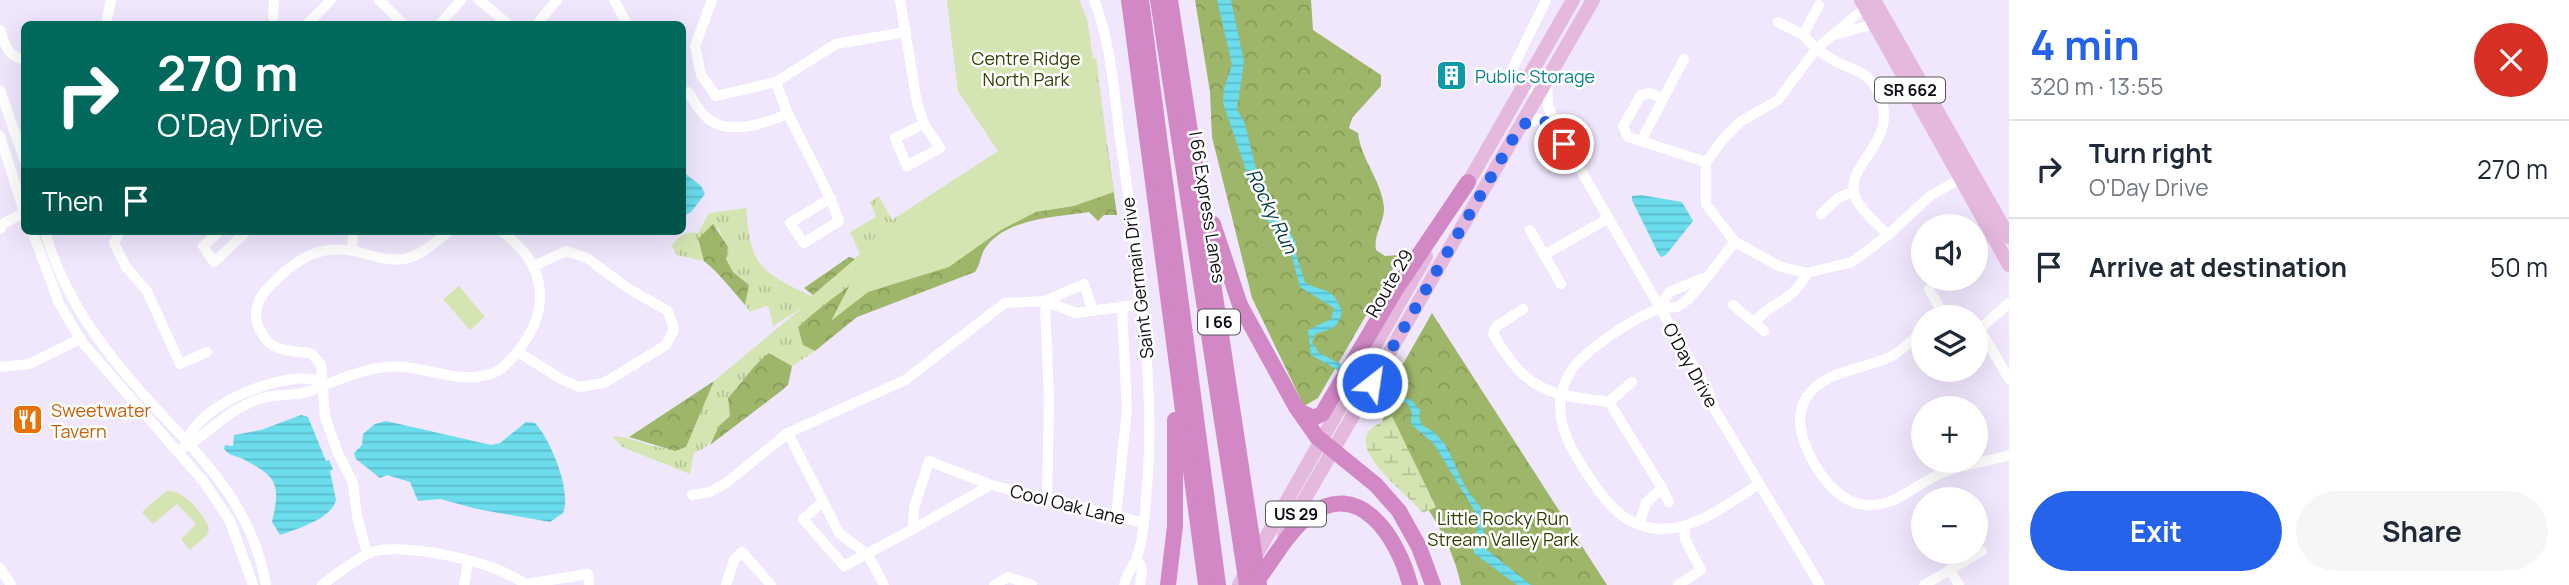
<!DOCTYPE html>
<meta charset="utf-8">
<style>
body{margin:0;font-family:Manrope,sans-serif;background:#f6f6f7;color:#1f2937;height:100vh;display:flex;flex-direction:column;font-size:26px;white-space:nowrap}
*{box-sizing:border-box;margin:0}
p{font-size:23px;color:#747a83}
.icon{flex:none;width:38px;height:38px;fill:none;stroke:currentColor;stroke-width:2;stroke-linecap:round;stroke-linejoin:round}
.map{position:relative;flex:1;overflow:hidden}
.drawer{display:flex;flex-direction:column;background:#fff;width:560px}
.drawer>*{flex:none}
.hud{position:absolute;left:21px;top:21px;width:665px;height:214px;border-radius:10px;box-shadow:0 7px 28px #0002;background:#00695c;color:#fff;overflow:hidden}
.tools{position:absolute;left:1911px;top:214px;display:grid;gap:14px}
.tools a{display:grid;place-items:center;width:77px;height:77px;border-radius:50%;background:#fff;box-shadow:0 7px 28px #0002;font-size:35px}
.pin{position:absolute;display:grid;place-items:center;width:60px;height:60px;color:#fff;margin:-30px;border:4px solid #fff;border-radius:50%;box-shadow:0 2px 7px #0007}
.me{position:absolute;width:77px;margin:-38px;rotate:30deg;stroke-linejoin:round;filter:drop-shadow(0 0 5px #0008)}
.turn{display:flex;align-items:center;gap:24px;height:147px;padding:0 21px;font-size:32px}
.turn .icon{width:91px;height:91px;stroke-width:2.5}
.turn b{display:block;font-size:49px;line-height:60px}
.then{display:flex;align-items:center;height:66px;padding:0 21px;background:#0003;gap:14px;font-size:26px}
.round{display:grid;place-items:center;flex:none;width:74px;height:74px;border-radius:37px;background:#f6f6f7}
.overview{display:flex;align-items:center;justify-content:space-between;height:119px;padding:0 21px}
h1{font-size:42px;font-weight:700;line-height:52px;color:#2563eb}
.button{display:flex;gap:14px;margin-top:auto;padding:14px 21px}
.button a{flex:1;height:80px;border-radius:42px;background:#2563eb;color:#fff;font-size:28px;font-weight:700;line-height:80px;text-align:center}
.button a+a{background:#f6f6f7;color:#1f2937}
ul{padding:0;list-style:none}
li{display:flex;align-items:center;gap:21px;height:98px;padding:0 21px;border-top:2px solid #e0e1e3}
li div{flex:1}
li b{display:block;font-size:26px}
li em{font-style:normal}
main{display:flex;flex:1;min-height:0}
.map>svg:first-child{display:block}
.grass{fill:url(#grass-tufts)}
.forest{fill:url(#forest-crowns)}
.wetland{fill:url(#wetland-marsh)}
.park{fill:#d4e5b1}
.water{fill:url(#water-rules)}
.lines{fill:none;stroke-linecap:round;stroke-linejoin:round}
.minor{stroke:#fff;stroke-width:10}
.major{stroke:#e5b8dd;stroke-width:14}
.highway{stroke:#d388c6;stroke-width:16}
.route{stroke:#2563eb;stroke-width:12;stroke-dasharray:0 21.6}
.labels{text-anchor:middle;dominant-baseline:central;stroke-width:5;stroke-linejoin:round;paint-order:stroke}
.shield{fill:#fff;stroke:#58565a;stroke-width:2}
.shield-label{font-size:16px;font-weight:bold;fill:#100d14}
.park-label{font-size:18px;fill:#324004;stroke:#fff}
.culture-label{font-size:18px;fill:#0d838f;stroke:#fff;text-anchor:start}
.street-label{font-size:18px;fill:#100d14;stroke:#fff}
.food-label{font-size:18px;fill:#c56008;stroke:#fff;text-anchor:start}
.water-label{font-size:19px;font-style:italic;fill:#013a41;stroke:#fff}
</style>
<main>
<div class="map">
<svg width="2009" height="585" viewBox="0 0 2009 585">
<defs>
<pattern id="grass-tufts" width="24" height="20" patternUnits="userSpaceOnUse" patternTransform="scale(1.75)"><rect width="24" height="20" fill="#d4e5b1"/><path d="M3 7l-1-3M5 7V3M7 7l1-3M15 17l-1-3M17 17v-4M19 17l1-3" fill="none" stroke="#b5c397"/></pattern>
<pattern id="forest-crowns" width="20" height="18" patternUnits="userSpaceOnUse" patternTransform="scale(1.75)"><rect width="20" height="18" fill="#9eb669"/><path d="M2 6a3 3 0 1 1 6 0M12 15a3 3 0 1 1 6 0" fill="none" stroke="#879b5a"/></pattern>
<pattern id="wetland-marsh" width="20" height="14" patternUnits="userSpaceOnUse" patternTransform="scale(1.75)"><rect width="20" height="14" fill="#d4e5b1"/><path d="M1 5h8M5 5V1M11 12h8M15 12V8" fill="none" stroke="#b5c397"/></pattern>
<pattern id="water-rules" width="6" height="5" patternUnits="userSpaceOnUse" patternTransform="scale(1.75)"><rect width="6" height="5" fill="#6bdded"/><path d="M0 2.5h6" fill="none" stroke="#5cbcca"/></pattern>
</defs>
<rect width="100%" height="100%" fill="#f0e7fd"/>
<path class="grass" d="M 947,0 L 1090,63 L 1096,57 L 1107,144 L 803,345 L 815,351 L 792,366 L 769,353 C 753,366 743,382 729,398 L 730,416 C 716,429 712,449 694,452 L 690,474 L 622,447 L 612,436 C 636,437 664,455 686,447 L 714,381 L 803,307 L 773,326 L 769,308 L 766,306 L 750,312 L 745,305 L 749,285 L 733,272 L 726,259 L 727,247 L 718,228 L 698,242 L 704,261 L 677,255 L 672,246 C 677,236 687,231 698,233 L 709,213 L 746,208 C 751,267 759,271 811,296 L 860,254 L 850,232 L 876,217 L 870,202 L 879,196 L 892,220 L 998,151 L 958,91 Z"/>
<g class="forest">
<path d="M 1195,0 L 1311,0 L 1313,30 L 1381,75 L 1381,86 L 1352,118 L 1349,128 L 1358,133 C 1361,160 1381,179 1384,207 C 1385,222 1373,234 1376,250 L 1385,256 L 1401,255 L 1318,398 L 1304,406 L 1252,298 L 1212,137 L 1210,92 Z"/>
<path d="M 1107,144 L 1117,215 L 1104,215 L 1098,221 L 1089,212 C 1057,217 1007,218 986,247 C 980,255 981,264 975,272 L 857,317 L 815,351 L 803,345 L 798,327 C 887,247 1002,199 1107,144 Z"/>
<path d="M 713,224 L 728,247 L 726,259 L 733,272 L 749,285 L 745,305 C 731,289 720,274 704,261 L 698,239 Z"/>
<path d="M 849,257 L 855,259 L 813,295 L 804,288 Z"/>
<path d="M 1432,313 L 1607,585 L 1461,585 C 1448,527 1415,489 1377,445 L 1391,385 Z"/>
<path d="M 769,353 L 792,366 L 788,385 L 781,391 L 710,445 L 719,426 L 730,416 L 728,398 C 743,382 753,365 769,353 Z"/>
<path d="M 714,381 L 686,447 L 675,451 L 629,437 Z"/>
</g>
<path class="wetland" d="M 1392,416 L 1436,507 L 1423,513 C 1410,496 1351,454 1369,431 C 1374,425 1386,420 1392,416 Z"/>
<g class="park">
<path d="M 947,0 L 1079,0 L 1087,19 L 1114,192 L 1074,206 L 1036,212 L 1001,230 L 949,267 L 868,292 L 831,321 L 874,238 L 1002,156 L 958,91 Z"/>
<path d="M 459,286 L 485,317 L 470,330 L 443,299 Z"/>
<path d="M 166,491 C 184,489 202,512 209,528 L 207,535 L 190,550 L 181,539 L 196,524 L 177,504 L 153,524 L 142,512 Z"/>
</g>
<g class="water">
<path d="M 1217,0 L 1231,0 L 1244,62 L 1237,109 L 1245,124 L 1257,173 L 1281,220 L 1296,242 L 1296,254 L 1305,282 C 1322,294 1331,283 1342,311 C 1338,330 1330,329 1315,334 L 1312,342 L 1319,353 L 1341,364 L 1348,375 L 1372,390 L 1410,399 L 1420,410 L 1419,419 L 1423,426 C 1450,437 1454,469 1468,491 C 1473,499 1480,504 1483,513 C 1486,526 1480,539 1487,550 L 1531,585 L 1517,585 L 1475,554 L 1472,543 L 1479,527 L 1474,510 L 1434,444 L 1411,424 L 1412,412 L 1407,403 L 1369,397 L 1344,381 L 1336,369 L 1311,355 L 1308,330 L 1331,319 L 1334,308 L 1300,287 L 1291,253 L 1263,214 L 1249,179 L 1223,103 L 1224,89 L 1232,64 Z"/>
<path d="M 682,171 L 701,186 L 705,194 L 691,212 L 683,216 Z"/>
<path d="M 1641,195 L 1682,202 L 1693,221 L 1666,255 L 1661,257 L 1658,253 L 1632,200 L 1632,196 Z"/>
<path d="M 301,415 L 308,417 L 326,461 L 329,460 L 333,469 L 330,471 L 336,500 C 331,519 297,529 280,535 L 272,522 C 281,483 277,477 243,459 C 235,455 231,457 224,449 L 225,445 L 233,446 L 234,435 L 261,430 Z"/>
<path d="M 386,421 L 491,445 L 500,443 L 526,422 L 535,423 C 551,440 572,492 563,513 L 550,522 L 477,509 L 440,499 L 418,501 L 410,482 L 387,475 L 380,478 L 356,459 L 354,453 L 362,445 L 363,434 L 375,424 Z"/>
</g>
<g class="lines">
<g class="minor">
<path d="M 379,0 L 403,24"/>
<path d="M 479,0 L 508,24"/>
<path d="M 614,0 L 627,24"/>
<path d="M 712,0 L 695,46 L 701,75 L 716,96"/>
<path d="M 900,0 L 917,103 L 924,124 L 940,148 L 907,166 L 895,138 L 924,124"/>
<path d="M 1094,0 C 1113,47 1114,101 1122,151 C 1139,274 1159,396 1144,520 C 1143,532 1141,546 1137,557 C 1134,567 1126,573 1124,585"/>
<path d="M 1819,5 L 1803,35 C 1813,46 1823,55 1837,62 C 1853,70 1866,71 1876,88 C 1905,138 1846,163 1854,193 C 1857,208 1878,224 1888,235"/>
<path d="M 1865,8 L 1816,49 L 1778,100 L 1740,122 L 1724,138 L 1706,162 L 1706,204 L 1735,242 L 1781,267 L 1807,273 L 1852,262 L 1888,235 L 1930,196 L 1967,175"/>
<path d="M 273,17 L 274,0"/>
<path d="M 1778,22 L 1803,35"/>
<path d="M 106,24 L 111,0"/>
<path d="M 307,24 L 331,0"/>
<path d="M 440,24 L 461,0"/>
<path d="M 537,24 L 557,0"/>
<path d="M 0,30 C 5,44 8,58 24,59"/>
<path d="M 1835,35 L 1874,24"/>
<path d="M 776,82 C 791,130 822,172 839,221 L 804,243 L 790,223 L 831,198"/>
<path d="M 1547,82 L 1548,107 L 1565,143 L 1708,391 L 1714,408 L 1820,585"/>
<path d="M 0,90 L 24,159"/>
<path d="M 688,92 C 693,99 698,109 704,115 C 725,138 764,124 787,114"/>
<path d="M 1540,94 L 1509,76 L 1546,0"/>
<path d="M 716,96 L 776,82 L 836,44 L 906,32"/>
<path d="M 1662,98 L 1650,93 L 1641,95 L 1623,126 L 1628,137 L 1641,141 L 1684,59"/>
<path d="M 1521,125 L 1539,119 L 1556,133"/>
<path d="M 0,136 L 24,212"/>
<path d="M 1641,141 L 1706,162"/>
<path d="M 1821,214 L 1838,198 L 1853,192"/>
<path d="M 0,229 L 4,223 L 24,213"/>
<path d="M 1530,230 L 1561,284"/>
<path d="M 32,231 L 59,303 L 82,342 L 204,482 L 230,521 L 253,585"/>
<path d="M 45,231 C 58,278 85,324 116,362 C 174,437 249,485 266,585"/>
<path d="M 120,231 L 114,243 L 126,267 L 147,291 L 180,364 L 207,352"/>
<path d="M 220,231 L 203,246 L 214,262 L 244,234 L 244,231"/>
<path d="M 1735,242 C 1721,258 1695,297 1679,306 C 1673,309 1665,306 1659,309 C 1635,317 1581,352 1569,374 C 1549,410 1566,442 1586,472 C 1605,502 1624,528 1663,529 C 1697,529 1732,501 1759,484"/>
<path d="M 352,250 L 353,231"/>
<path d="M 1544,255 L 1607,219"/>
<path d="M 1929,289 L 1945,317"/>
<path d="M 1733,305 L 1764,331"/>
<path d="M 1660,308 L 1669,292 L 1704,278"/>
<path d="M 1523,309 L 1497,326 L 1493,334 C 1527,391 1546,394 1609,402 L 1662,488 L 1646,503 L 1639,524"/>
<path d="M 1755,322 C 1773,299 1791,305 1807,273"/>
<path d="M 1976,328 L 1980,329 L 2009,379"/>
<path d="M 1980,329 L 2009,303"/>
<path d="M 1923,330 C 1913,339 1902,351 1890,357 C 1862,370 1824,370 1806,398 C 1795,416 1801,437 1809,454 C 1827,489 1853,518 1896,499 C 1910,492 1923,482 1937,475 C 1960,464 1985,463 2009,455"/>
<path d="M 518,352 L 561,379 L 579,387 L 604,383 L 666,345 L 674,329 L 668,311 L 626,287 L 587,258 L 566,251 L 534,266"/>
<path d="M 0,367 L 29,364 L 80,339"/>
<path d="M 1609,402 L 1632,382"/>
<path d="M 788,433 L 839,533 L 868,555 L 884,585"/>
<path d="M 188,442 C 194,405 293,365 324,383"/>
<path d="M 178,452 C 185,445 192,443 199,438 C 220,421 239,404 266,397 C 281,394 300,396 313,390 C 340,379 374,363 404,367 C 436,370 461,384 493,373 C 504,369 516,354 523,344 C 553,302 542,260 501,231"/>
<path d="M 1662,488 L 1669,502"/>
<path d="M 692,495 L 710,492 L 726,483 L 788,433 L 905,380 L 1005,303 L 1045,301 L 1076,313 L 1143,304"/>
<path d="M 1047,499 L 1049,400 L 1045,301 L 1084,284 L 1093,311"/>
<path d="M 823,502 L 803,519 L 844,566 L 913,529 L 914,508 L 929,461 L 991,485 L 1144,523"/>
<path d="M 1116,517 L 1127,409 L 1122,307"/>
<path d="M 913,529 L 991,485"/>
<path d="M 367,554 L 357,516 L 353,483 L 338,453 L 325,417 L 321,365 L 312,354 C 290,349 273,354 261,332 C 252,317 256,300 268,288 C 296,258 321,242 362,253 C 376,257 389,261 404,259 C 421,256 436,241 450,231"/>
<path d="M 1137,559 L 1142,569 L 1140,585"/>
<path d="M 0,568 L 11,585"/>
<path d="M 1950,570 L 1959,585"/>
<path d="M 526,584 L 588,574 L 589,585"/>
<path d="M 322,585 C 334,576 354,561 367,554 C 398,539 501,563 526,585"/>
<path d="M 464,585 L 468,562"/>
<path d="M 726,585 L 734,560 L 742,552 L 771,585"/>
<path d="M 994,585 L 1008,577 L 1032,585"/>
<path d="M 1678,585 L 1701,570 L 1685,539 L 1684,526"/>
<path d="M 1924,585 L 1982,551"/>
</g>
<g class="major">
<path d="M 1861,0 L 2009,265"/>
<path d="M 1874,0 L 2009,237"/>
<path d="M 1464,190 L 1573,0"/>
<path d="M 1284,535 L 1593,0"/>
<path d="M 1239,585 L 1426,256"/>
</g>
<g class="highway">
<path d="M 1129,0 L 1206,585"/>
<path d="M 1141,0 L 1218,585"/>
<path d="M 1158,0 L 1247,585"/>
<path d="M 1170,0 L 1259,585"/>
<path d="M 1213,224 L 1240,305 L 1296,407 L 1317,437 L 1376,485 L 1399,511 L 1419,547 L 1433,585"/>
<path d="M 1299,411 L 1313,418 L 1322,414 L 1396,289 L 1468,182"/>
<path d="M 1259,578 C 1274,558 1288,533 1306,518 C 1359,474 1399,540 1410,585"/>
<path d="M 1168,585 L 1175,526 L 1175,420"/>
</g>
</g>
<g class="lines">
<path class="route" d="M 1372,383 L 1521,125 L 1539,119 L 1548,123 L 1564,144"/>
</g>
<defs>
<symbol id="building-square" viewBox="-11 -11 22 22"><rect x="-9" y="-9" width="18" height="18" rx="4" fill="#0f9aa8" stroke="#fff"/><path d="M-4-6H4V6H1V3H-1V6H-4ZM-2.5-4.3h1.7v1.8h-1.7ZM.8-4.3h1.7v1.8H.8ZM-2.5-1h1.7V.8h-1.7ZM.8-1h1.7V.8H.8Z" fill="#fff"/></symbol>
<symbol id="restaurant-square" viewBox="-11 -11 22 22"><rect x="-9" y="-9" width="18" height="18" rx="4" fill="#e8710a" stroke="#fff"/><path d="M-5-6h1v4h1v-4h1v4h1v-4h1v5L-1.5 .5V6h-2V.5L-5-1ZM5-6V6H3V1.5H1.5Q1.5-4 5-6Z" fill="#fff"/></symbol>
</defs>
<g fill-rule="evenodd">
<use href="#building-square" x="1434" y="58" width="35" height="35"/>
<use href="#restaurant-square" x="10" y="402" width="35" height="35"/>
</g>
<g class="labels">
<g class="shield">
<rect x="1875" y="77.5" width="70" height="25" rx="5"/>
<rect x="1198" y="309.5" width="42" height="25" rx="5"/>
<rect x="1266" y="501.5" width="60" height="25" rx="5"/>
</g>
<g class="shield-label">
<text x="1910" y="90">SR 662</text>
<text x="1219" y="322">I 66</text>
<text x="1296" y="514">US 29</text>
</g>
<g class="park-label">
<text x="1026" y="58">Centre Ridge<tspan x="1026" dy="21">North Park</tspan></text>
<text x="1503" y="518">Little Rocky Run<tspan x="1503" dy="21">Stream Valley Park</tspan></text>
</g>
<g class="culture-label">
<text x="1475" y="76">Public Storage</text>
</g>
<g class="street-label">
<text transform="translate(1208 207) rotate(81)">I 66 Express Lanes</text>
<text transform="translate(1137 278) rotate(-97)">Saint Germain Drive</text>
<text transform="translate(1389 283) rotate(-60)">Route 29</text>
<text transform="translate(1691 365) rotate(61)">O'Day Drive</text>
<text transform="translate(1068 504) rotate(14)">Cool Oak Lane</text>
</g>
<g class="food-label">
<text x="51" y="410">Sweetwater<tspan x="51" dy="21">Tavern</tspan></text>
</g>
<g class="water-label">
<text transform="translate(1272 211) rotate(64)">Rocky Run</text>
</g>
</g>
</svg>
<div class="tools">
<a><svg class="icon" aria-label="sound" viewBox="0 0 24 24"><path d="M4 9h4l5-4v14l-5-4H4zM17 9q2 3 0 6"/></svg></a>
<a><svg class="icon" aria-label="layers" viewBox="0 0 24 24"><path d="M12 4l9 5-9 5-9-5zM3 14l9 5 9-5"/></svg></a>
<a>+</a>
<a>−</a>
</div>
<div class="pin" style="left:1564px;top:144px;background:#d93025"><svg class="icon" aria-label="arrive" viewBox="0 0 24 24"><path d="M6 21V4h12l-3 4 3 4H6"/></svg></div>
<svg class="me" style="left:1372px;top:383px" viewBox="-20 -20 40 40"><circle r="17" fill="#2563eb" stroke="#fff" stroke-width="3"/><path d="M0-11L8 9 0 5-8 9z" fill="#fff"/></svg>
<div class="hud">
<div class="turn"><svg class="icon" aria-label="right" viewBox="0 0 24 24"><path d="M7 20v-9h11M14 6l5 5-5 5"/></svg><div><b>270 m</b>O'Day Drive</div></div>
<div class="then">Then<svg class="icon" aria-label="arrive" viewBox="0 0 24 24"><path d="M6 21V4h12l-3 4 3 4H6"/></svg></div>
</div>
</div>
<section class="drawer">
<div class="overview"><div><h1>4 min</h1><p>320 m · 13:55</p></div><a class="round" style="background:#d93025;color:#fff"><svg class="icon" aria-label="close" viewBox="0 0 24 24"><path d="M6 6l12 12M18 6L6 18"/></svg></a></div>
<ul>
<li><svg class="icon" aria-label="right" viewBox="0 0 24 24"><path d="M7 20v-9h11M14 6l5 5-5 5"/></svg><div><b>Turn right</b><p>O'Day Drive</p></div><em>270 m</em></li>
<li><svg class="icon" aria-label="arrive" viewBox="0 0 24 24"><path d="M6 21V4h12l-3 4 3 4H6"/></svg><div><b>Arrive at destination</b></div><em>50 m</em></li>
</ul>
<div class="button"><a>Exit</a><a>Share</a></div>
</section>
</main>
